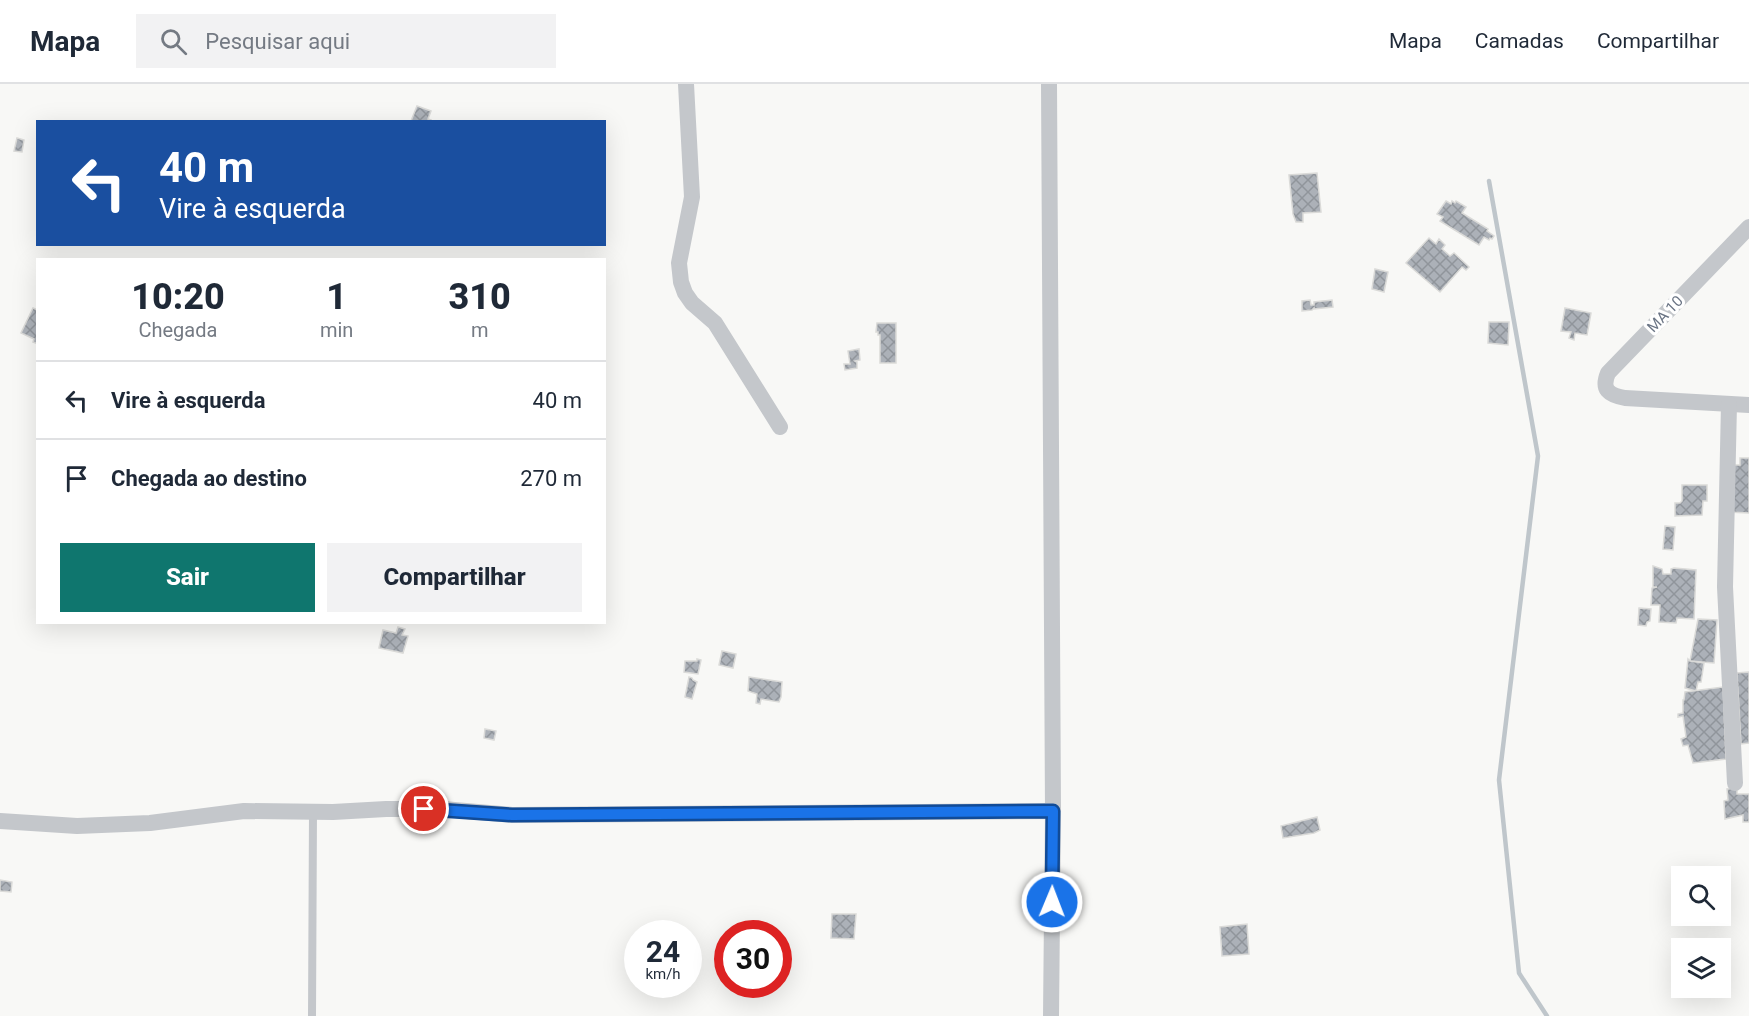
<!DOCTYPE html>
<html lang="pt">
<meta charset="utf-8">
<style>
body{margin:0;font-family:Roboto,sans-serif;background:#f2f2f3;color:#1f2937;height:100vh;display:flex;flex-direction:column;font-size:22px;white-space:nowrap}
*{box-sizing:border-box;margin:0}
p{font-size:20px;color:#747a83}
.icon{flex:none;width:33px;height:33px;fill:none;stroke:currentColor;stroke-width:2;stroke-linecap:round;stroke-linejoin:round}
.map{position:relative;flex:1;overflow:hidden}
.details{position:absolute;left:36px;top:174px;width:570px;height:366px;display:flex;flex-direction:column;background:#fff;border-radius:0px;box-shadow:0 6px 24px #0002}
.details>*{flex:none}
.top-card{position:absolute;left:36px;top:36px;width:570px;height:126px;border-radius:0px;box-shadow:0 6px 24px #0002;background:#1a4fa0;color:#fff;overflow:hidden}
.controls{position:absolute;left:1671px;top:782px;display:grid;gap:12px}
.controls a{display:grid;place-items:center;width:60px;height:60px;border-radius:0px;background:#fff;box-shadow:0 6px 24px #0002;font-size:30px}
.speed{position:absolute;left:624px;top:836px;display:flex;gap:12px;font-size:30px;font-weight:700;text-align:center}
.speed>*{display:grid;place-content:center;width:78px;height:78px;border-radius:50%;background:#fff;box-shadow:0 6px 24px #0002;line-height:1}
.speed small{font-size:15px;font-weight:400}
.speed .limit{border:9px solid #d22;background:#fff;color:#111}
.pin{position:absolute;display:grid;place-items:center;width:51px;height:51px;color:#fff;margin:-26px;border:3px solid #fff;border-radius:50%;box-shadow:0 2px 6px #0007}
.me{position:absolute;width:66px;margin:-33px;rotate:1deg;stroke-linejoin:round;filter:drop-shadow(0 0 4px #0008)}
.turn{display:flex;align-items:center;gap:21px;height:126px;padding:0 24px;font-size:27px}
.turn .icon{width:78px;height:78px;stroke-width:2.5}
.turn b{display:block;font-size:42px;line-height:51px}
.eta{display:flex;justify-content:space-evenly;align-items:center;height:102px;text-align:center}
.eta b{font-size:36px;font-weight:800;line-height:42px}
.action{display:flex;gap:12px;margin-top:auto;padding:12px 24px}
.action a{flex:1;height:69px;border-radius:0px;background:#0f766e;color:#fff;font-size:24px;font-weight:800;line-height:69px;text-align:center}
.action a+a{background:#f2f2f3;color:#1f2937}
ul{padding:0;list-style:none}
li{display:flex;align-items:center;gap:18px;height:78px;padding:0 24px;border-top:2px solid #e0e1e3}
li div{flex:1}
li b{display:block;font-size:22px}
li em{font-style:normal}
header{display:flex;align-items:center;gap:36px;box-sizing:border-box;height:84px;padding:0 30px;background:#fff;border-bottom:2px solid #e0e1e3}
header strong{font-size:28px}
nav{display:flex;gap:33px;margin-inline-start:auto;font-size:21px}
.search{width:420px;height:54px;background:#f2f2f3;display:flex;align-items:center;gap:15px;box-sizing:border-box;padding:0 21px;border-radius:0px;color:#747a83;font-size:22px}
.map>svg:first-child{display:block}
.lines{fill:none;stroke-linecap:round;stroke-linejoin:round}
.stream{stroke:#bfc6cb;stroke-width:4.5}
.building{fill:url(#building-cross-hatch);stroke:#dadad8;stroke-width:1.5}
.service{stroke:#c4c7cb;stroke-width:8}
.minor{stroke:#c4c7cb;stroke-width:16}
.route-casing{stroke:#114b97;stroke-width:15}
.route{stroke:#1a73e8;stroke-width:10}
.labels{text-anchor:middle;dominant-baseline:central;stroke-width:6;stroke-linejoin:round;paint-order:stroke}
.street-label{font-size:15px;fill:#6a7484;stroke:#fff}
</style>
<header>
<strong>Mapa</strong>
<div class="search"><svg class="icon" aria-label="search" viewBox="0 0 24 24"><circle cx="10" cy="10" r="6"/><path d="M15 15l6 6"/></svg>Pesquisar aqui</div>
<nav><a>Mapa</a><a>Camadas</a><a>Compartilhar</a></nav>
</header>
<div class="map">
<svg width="1749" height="932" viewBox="0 0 1749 932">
<defs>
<pattern id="building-cross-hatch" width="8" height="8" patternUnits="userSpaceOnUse" patternTransform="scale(1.5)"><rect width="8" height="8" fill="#acb1b8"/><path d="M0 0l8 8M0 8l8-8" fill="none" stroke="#90959b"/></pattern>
</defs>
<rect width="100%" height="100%" fill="#f8f8f6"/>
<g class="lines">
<path class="stream" d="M 1489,97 L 1538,372 L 1499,696 L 1519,889 L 1547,932"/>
</g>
<g class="building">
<path d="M 417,22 L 431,27 L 428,35 L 431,36 L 430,38 L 411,37 Z"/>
<path d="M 17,54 L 24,56 L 22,68 L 14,67 Z"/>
<path d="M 1317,89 L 1321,128 L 1303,129 L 1303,138 L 1296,138 L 1293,130 L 1289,91 Z"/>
<path d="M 1446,117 L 1451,120 L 1452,117 L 1455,119 L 1456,117 L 1466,123 L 1462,129 L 1488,145 L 1487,147 L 1494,152 L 1492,155 L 1490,154 L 1489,156 L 1484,153 L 1479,161 L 1440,137 L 1443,133 L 1437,130 Z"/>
<path d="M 1429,154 L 1436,160 L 1439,155 L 1445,161 L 1442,165 L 1450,172 L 1454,169 L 1469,183 L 1466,186 L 1462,183 L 1440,208 L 1406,179 Z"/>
<path d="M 1375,185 L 1388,188 L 1384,208 L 1372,205 Z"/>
<path d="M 1310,216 L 1311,221 L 1314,221 L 1314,218 L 1332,216 L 1333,223 L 1314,225 L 1314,224 L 1312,226 L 1302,227 L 1302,217 Z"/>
<path d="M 33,224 L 38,226 L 38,260 L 33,258 L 34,255 L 21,249 Z"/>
<path d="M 1565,224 L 1591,229 L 1587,251 L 1575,249 L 1574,256 L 1569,254 L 1571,248 L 1561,247 Z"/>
<path d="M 1489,238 L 1509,238 L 1508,261 L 1488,259 Z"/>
<path d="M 877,239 L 896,239 L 896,279 L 880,279 L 880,251 L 878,251 L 878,248 L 876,248 Z"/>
<path d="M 859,265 L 860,276 L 855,277 L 857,278 L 857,284 L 845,286 L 844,280 L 850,280 L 848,267 Z"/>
<path d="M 1740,374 L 1749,374 L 1749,429 L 1728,428 L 1733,381 L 1740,381 Z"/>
<path d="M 1682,401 L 1707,401 L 1707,417 L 1703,417 L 1702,431 L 1675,432 L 1675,419 L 1680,419 L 1682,417 Z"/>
<path d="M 1665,442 L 1675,443 L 1673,466 L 1663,465 Z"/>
<path d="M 1653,482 L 1662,485 L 1663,490 L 1671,490 L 1671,485 L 1674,484 L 1696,486 L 1694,535 L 1677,534 L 1676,539 L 1659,538 L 1660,521 L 1651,521 L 1652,504 L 1657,503 L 1653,503 Z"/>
<path d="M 1639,524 L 1651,525 L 1650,537 L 1647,538 L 1646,542 L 1638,541 Z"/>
<path d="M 1698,535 L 1717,536 L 1714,579 L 1690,577 Z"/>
<path d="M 398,543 L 405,545 L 402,551 L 408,552 L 403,569 L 379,564 L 383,546 L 396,549 Z"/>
<path d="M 722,567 L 736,570 L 733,584 L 719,581 Z"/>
<path d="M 697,575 L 701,576 L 698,590 L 684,588 L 685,577 L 697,577 Z"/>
<path d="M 1688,575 L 1690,577 L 1704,579 L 1701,598 L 1698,598 L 1696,607 L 1685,604 Z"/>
<path d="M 1749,588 L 1749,659 L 1741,660 L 1737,589 Z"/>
<path d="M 689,593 L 692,594 L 693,596 L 697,598 L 692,615 L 685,613 Z"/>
<path d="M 749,593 L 782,598 L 781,613 L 779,618 L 761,615 L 760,620 L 756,619 L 757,610 L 748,607 Z"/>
<path d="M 1723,603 L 1726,675 L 1693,679 L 1688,661 L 1683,662 L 1681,655 L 1686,653 L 1683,632 L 1678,633 L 1678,630 L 1683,629 L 1683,616 L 1684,616 L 1685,608 Z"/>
<path d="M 485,645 L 496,647 L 494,656 L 484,654 Z"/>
<path d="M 1737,704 L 1737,710 L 1749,710 L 1749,738 L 1743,738 L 1743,731 L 1725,735 L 1724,717 L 1728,716 L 1727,705 Z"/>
<path d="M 1317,733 L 1320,746 L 1314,749 L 1283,754 L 1281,742 Z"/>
<path d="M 0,796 L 12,798 L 11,808 L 0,807 Z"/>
<path d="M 832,830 L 856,830 L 854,855 L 831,854 Z"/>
<path d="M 1247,840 L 1249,870 L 1222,872 L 1220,843 Z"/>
</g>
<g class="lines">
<path class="service" d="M 312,932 L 313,727"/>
<g class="minor">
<path d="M 686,0 L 692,113 L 679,179 L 681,198 L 685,209 L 692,219 L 715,239 L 780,343"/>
<path d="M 1049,0 L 1053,727 L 1051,932"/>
<path d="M 1749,143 L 1608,289 C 1601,306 1609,311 1625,314 L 1749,321"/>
<path d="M 1729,320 L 1725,503 L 1735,699"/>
<path d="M 0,737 L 77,742 L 150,739 L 244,727 L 333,728 L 386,725 L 443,725 L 512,731 L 1053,727"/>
</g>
</g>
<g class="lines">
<defs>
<path id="route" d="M 424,725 L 512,731 L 1053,727 L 1052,818"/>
</defs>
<use href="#route" class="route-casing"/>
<use href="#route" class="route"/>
</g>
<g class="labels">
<g class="street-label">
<text transform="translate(1665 230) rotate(-46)">MA 10</text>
</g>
</g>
</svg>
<div class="controls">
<a><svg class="icon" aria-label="search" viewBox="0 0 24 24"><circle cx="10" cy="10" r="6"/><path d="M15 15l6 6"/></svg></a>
<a><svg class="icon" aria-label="layers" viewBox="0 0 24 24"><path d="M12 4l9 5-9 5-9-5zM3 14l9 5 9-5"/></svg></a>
</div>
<div class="speed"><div>24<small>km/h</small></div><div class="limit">30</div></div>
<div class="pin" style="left:424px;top:725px;background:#d93025"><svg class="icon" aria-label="arrive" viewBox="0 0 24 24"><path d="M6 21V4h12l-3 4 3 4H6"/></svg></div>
<svg class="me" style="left:1052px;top:818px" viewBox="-20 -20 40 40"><circle r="17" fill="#1a73e8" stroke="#fff" stroke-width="3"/><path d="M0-11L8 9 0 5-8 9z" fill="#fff"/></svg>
<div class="top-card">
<div class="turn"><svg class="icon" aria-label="left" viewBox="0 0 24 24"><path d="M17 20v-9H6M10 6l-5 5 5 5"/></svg><div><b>40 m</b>Vire à esquerda</div></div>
</div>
<section class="details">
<div class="eta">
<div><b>10:20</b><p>Chegada</p></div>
<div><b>1</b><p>min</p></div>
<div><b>310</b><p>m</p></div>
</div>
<ul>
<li><svg class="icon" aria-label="left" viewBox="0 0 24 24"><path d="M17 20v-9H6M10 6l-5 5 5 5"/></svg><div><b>Vire à esquerda</b></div><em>40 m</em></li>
<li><svg class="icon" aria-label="arrive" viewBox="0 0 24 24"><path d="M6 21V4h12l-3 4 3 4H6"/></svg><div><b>Chegada ao destino</b></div><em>270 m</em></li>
</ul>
<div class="action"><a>Sair</a><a>Compartilhar</a></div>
</section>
</div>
